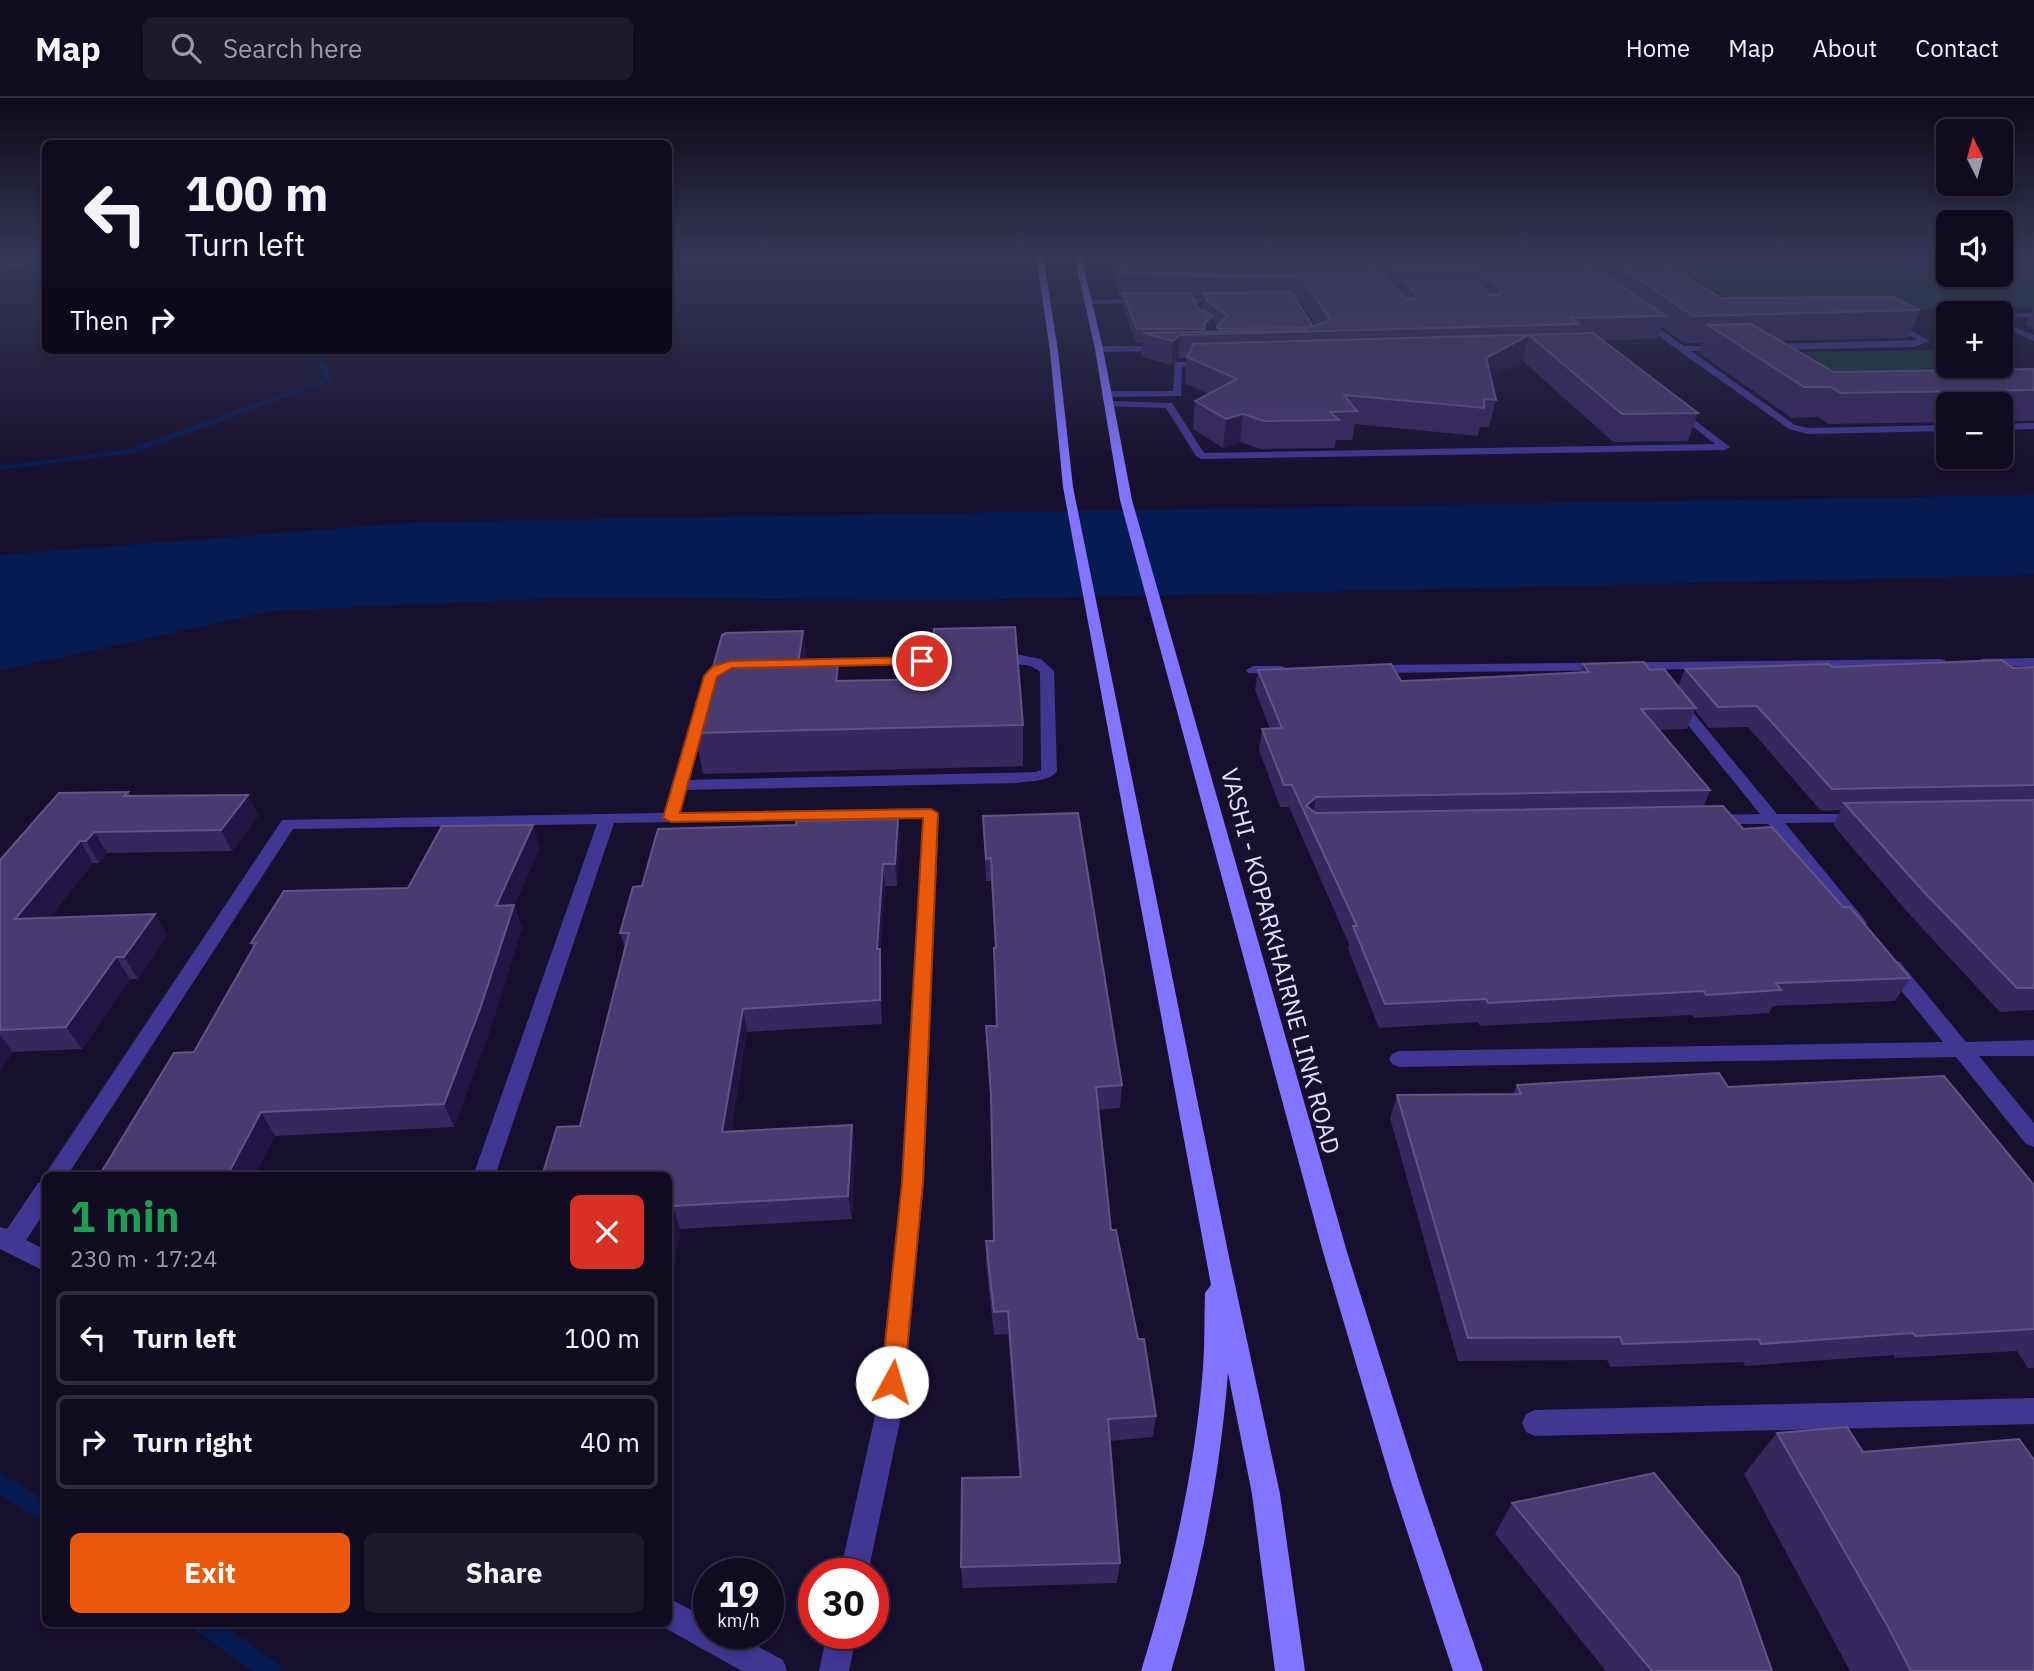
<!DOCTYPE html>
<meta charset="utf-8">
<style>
body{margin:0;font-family:"IBM Plex Sans",sans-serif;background:#1e192f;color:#f1f3f6;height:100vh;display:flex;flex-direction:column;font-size:26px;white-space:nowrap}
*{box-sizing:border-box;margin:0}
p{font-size:23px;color:#9c9ba5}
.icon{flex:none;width:38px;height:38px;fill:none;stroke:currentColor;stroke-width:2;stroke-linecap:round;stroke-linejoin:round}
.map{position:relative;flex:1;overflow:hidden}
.panel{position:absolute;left:42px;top:1074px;width:630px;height:455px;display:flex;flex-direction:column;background:#110b22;border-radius:10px;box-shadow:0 4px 10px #0003,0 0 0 2px #302b40}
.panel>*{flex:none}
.top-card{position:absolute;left:42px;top:42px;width:630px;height:214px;border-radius:10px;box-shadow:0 4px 10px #0003,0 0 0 2px #302b40;background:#110b22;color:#f1f3f6;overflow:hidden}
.needle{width:46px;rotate:354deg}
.buttons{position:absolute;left:1936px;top:21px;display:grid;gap:14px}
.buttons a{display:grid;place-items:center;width:77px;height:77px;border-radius:10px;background:#110b22;box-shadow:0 4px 10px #0003,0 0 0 2px #302b40;font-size:35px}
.speed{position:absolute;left:693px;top:1460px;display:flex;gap:14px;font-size:35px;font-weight:700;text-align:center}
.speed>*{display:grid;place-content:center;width:91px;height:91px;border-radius:50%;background:#110b22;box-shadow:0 4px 10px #0003,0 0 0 2px #302b40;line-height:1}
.speed small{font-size:18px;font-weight:400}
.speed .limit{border:10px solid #d22;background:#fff;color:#111}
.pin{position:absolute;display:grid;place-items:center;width:60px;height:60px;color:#fff;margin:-30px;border:4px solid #fff;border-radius:50%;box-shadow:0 2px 7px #0007}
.me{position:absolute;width:77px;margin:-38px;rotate:6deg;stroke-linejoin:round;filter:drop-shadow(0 0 5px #0008)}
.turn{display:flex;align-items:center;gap:24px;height:147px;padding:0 28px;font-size:32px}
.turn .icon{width:91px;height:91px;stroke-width:2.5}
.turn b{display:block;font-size:49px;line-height:60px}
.then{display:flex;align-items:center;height:66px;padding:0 28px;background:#0003;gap:14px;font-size:26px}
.round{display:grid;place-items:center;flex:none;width:74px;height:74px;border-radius:10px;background:#1e192f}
.summary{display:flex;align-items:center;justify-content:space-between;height:119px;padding:0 28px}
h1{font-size:42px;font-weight:700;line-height:52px;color:#1e9e55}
.cta{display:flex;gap:14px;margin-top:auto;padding:14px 28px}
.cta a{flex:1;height:80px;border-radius:10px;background:#ea580c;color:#fff;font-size:28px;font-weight:700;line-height:80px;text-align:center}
.cta a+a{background:#1e192f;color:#f1f3f6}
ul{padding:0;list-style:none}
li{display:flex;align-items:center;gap:21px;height:94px;margin:0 14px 10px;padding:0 14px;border:4px solid #302b40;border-radius:10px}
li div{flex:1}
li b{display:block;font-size:26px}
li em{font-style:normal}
header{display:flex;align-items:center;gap:42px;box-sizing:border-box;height:98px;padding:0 35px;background:#110b22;border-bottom:2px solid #302b40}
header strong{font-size:33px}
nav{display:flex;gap:38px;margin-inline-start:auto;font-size:24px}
.search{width:490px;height:63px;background:#1e192f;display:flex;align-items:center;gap:18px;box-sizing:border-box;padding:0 24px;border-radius:10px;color:#9c9ba5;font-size:26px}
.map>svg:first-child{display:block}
.green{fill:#113739}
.water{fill:#061b51}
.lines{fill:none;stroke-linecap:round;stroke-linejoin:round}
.stream{fill:#061b51;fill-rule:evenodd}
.service{fill:#413692;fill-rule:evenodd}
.minor{fill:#413692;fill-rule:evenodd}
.secondary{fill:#8374ff;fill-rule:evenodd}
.wall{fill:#36275d;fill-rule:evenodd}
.shaded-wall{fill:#221543}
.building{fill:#493a6f;stroke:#615485;stroke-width:2}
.route{fill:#ea580c;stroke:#983908;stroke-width:2}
.labels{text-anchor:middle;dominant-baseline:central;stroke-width:6;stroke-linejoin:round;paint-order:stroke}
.street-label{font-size:24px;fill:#e3ddff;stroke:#170f2e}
</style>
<header>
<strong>Map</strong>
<div class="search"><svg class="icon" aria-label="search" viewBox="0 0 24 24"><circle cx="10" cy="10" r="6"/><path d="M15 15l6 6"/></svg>Search here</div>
<nav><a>Home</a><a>Map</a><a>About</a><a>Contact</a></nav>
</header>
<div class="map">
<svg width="2034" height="1573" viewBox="0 0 2034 1573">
<rect width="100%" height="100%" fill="#170f2e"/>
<g class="green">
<path d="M 1948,160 L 1948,177 L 2000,177 L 2000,160 L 2017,160 L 2034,166 L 2034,210 L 1752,214 L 1668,164 Z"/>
<path d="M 1946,252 L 1948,268 L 1977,268 L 2010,284 L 1851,287 L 1797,254 Z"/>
</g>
<path class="water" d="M 2034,397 L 2034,477 L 967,502 L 559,500 L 272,513 L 0,573 L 0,457 L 420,424 Z"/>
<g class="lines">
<g class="stream">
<path d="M 46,177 L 46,180 L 0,188 L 0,184 Z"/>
<path d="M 312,252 L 318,252 L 332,282 L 134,355 L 0,372 L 0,368 L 130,351 L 326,280 Z"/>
<path d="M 0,1374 L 46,1404 L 46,1426 L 0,1396 Z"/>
<path d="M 193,1526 L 221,1526 L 278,1565 L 281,1573 L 252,1573 L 196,1533 Z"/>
</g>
<g class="service">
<path d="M 1224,200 L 1227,204 L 1087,206 L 1083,204 L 1087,202 Z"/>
<path d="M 1164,248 L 1167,253 L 1099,254 L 1095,251 L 1099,248 Z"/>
<path d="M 1209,263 L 1213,266 L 1212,268 L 1182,269 L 1181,298 L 1106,299 L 1101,296 L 1106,293 L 1173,293 L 1175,264 Z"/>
<path d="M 1108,303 L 1172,305 L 1204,355 L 1715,346 L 1673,313 L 1673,309 L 1676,308 L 1730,349 L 1725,352 L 1201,361 L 1196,358 L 1166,310 L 1105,308 L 1105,304 Z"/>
<path d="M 1016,556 L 1041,561 L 1054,573 L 1057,674 C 1046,684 1030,683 1016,685 L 687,692 L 677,723 L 671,725 L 663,720 L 704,577 L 712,568 L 731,563 L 738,567 L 718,578 L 689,682 L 1036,674 L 1041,672 L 1040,574 C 1024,559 1002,573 987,562 L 994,558 Z"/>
<path d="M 955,558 L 960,559 L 960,565 L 815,569 L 808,565 L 815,561 Z"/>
</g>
<g class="minor">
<path d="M 2007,157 L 2017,157 L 2034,164 L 2034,169 Z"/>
<path d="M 46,160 L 46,164 L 0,172 L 0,168 Z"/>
<path d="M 2034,215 L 2034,219 L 2000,220 L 2000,216 Z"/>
<path d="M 1640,221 L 1646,221 L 1684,248 L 1726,248 L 1723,253 L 1691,253 L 1795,327 L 1808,330 L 1948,327 L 1948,333 L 1808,336 L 1789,331 L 1640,225 Z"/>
<path d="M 1886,222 L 1892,222 L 1930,243 L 1914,249 L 1768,252 L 1764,249 L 1768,246 L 1918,242 L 1886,226 Z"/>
<path d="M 2000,223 L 2034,237 L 2034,243 L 2000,228 Z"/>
<path d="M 2034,325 L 2034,331 L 2000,332 L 2000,326 Z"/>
<path d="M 2034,560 L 2034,568 L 1982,569 L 1975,565 L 1982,561 Z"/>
<path d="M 1940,561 L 1945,562 L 1945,568 L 1373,575 L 1366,571 L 1373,567 Z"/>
<path d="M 1253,568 L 1282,568 L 1289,572 L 1282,576 L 1248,575 L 1246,572 Z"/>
<path d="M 1676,599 L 1681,600 L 1777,716 L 1864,716 L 1866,719 L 1864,722 L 1858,724 L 1785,725 L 1864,821 L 1867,825 L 1864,829 L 1852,829 L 1768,726 L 1705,726 L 1703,722 L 1705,718 L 1711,717 L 1760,716 L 1671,606 L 1669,603 Z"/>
<path d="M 931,710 L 939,715 L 924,1084 L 903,1309 L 868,1475 L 840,1475 L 877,1309 L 902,1084 L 923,720 L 614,725 L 495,1078 L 473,1078 L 597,726 L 293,731 L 67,1078 L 46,1078 L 46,1081 L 44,1078 L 282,722 Z"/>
<path d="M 1893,862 L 1900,864 L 1966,944 L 2034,942 L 2034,958 L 1979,958 L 2034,1025 L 2034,1049 L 2026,1046 L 1956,959 L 1399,969 L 1392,966 L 1389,961 L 1392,956 L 1399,953 L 1943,944 L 1886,874 L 1884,869 L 1886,864 Z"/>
<path d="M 46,1083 L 46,1112 L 26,1142 L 46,1152 L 46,1174 L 0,1151 L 0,1129 L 7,1131 L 38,1085 Z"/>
<path d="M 2034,1300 L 2034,1326 L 1535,1338 L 1526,1334 L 1522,1325 L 1526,1316 L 1535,1312 Z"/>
<path d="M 668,1500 L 709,1521 L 709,1535 L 733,1535 L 783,1562 L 787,1573 L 742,1573 L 658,1526 L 668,1526 Z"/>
<path d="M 827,1535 L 857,1535 L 849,1573 L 819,1573 Z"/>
</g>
<g class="secondary">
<path d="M 1036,157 L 1043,157 L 1058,253 L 1073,389 L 1229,1159 L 1280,1396 L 1305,1573 L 1275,1573 L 1252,1396 L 1228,1275 C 1220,1377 1201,1475 1171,1573 L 1141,1573 C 1172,1474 1195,1373 1203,1270 C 1205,1245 1204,1220 1205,1195 L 1211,1187 L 1063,389 L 1050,253 Z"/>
<path d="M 1074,157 L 1081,157 L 1103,251 L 1132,402 L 1347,1154 L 1420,1387 L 1483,1573 L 1453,1573 L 1392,1387 L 1323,1154 L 1120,402 L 1095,251 Z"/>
</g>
</g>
<g class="wall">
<path d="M 1107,157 L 1653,157 L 1722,200 L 1920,212 L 1908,240 L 1780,243 L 1834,274 L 2034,271 L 2034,323 L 2000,323 L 2000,306 L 1948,306 L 1948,324 L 1828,326 L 1818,319 L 1792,320 L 1699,255 L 1702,245 L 1684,245 L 1662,229 L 1658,241 L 1603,242 L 1698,315 L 1688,343 L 1613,344 L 1523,263 L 1491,280 L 1496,302 L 1489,329 L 1480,329 L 1478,338 L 1355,326 L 1352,342 L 1336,342 L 1335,350 L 1260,351 L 1240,344 L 1223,350 L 1193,331 L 1195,303 L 1208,296 L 1185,285 L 1187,260 L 1178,260 L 1171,267 L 1141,258 L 1142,245 L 1136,245 L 1123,209 L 1123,199 L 1120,199 ZM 1192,199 L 1203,200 L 1202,209 L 1205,214 L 1198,210 ZM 1295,200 L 1298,200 L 1316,228 L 1312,229 ZM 1212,221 L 1219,227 L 1217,228 L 1217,234 L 1210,234 L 1211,233 Z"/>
<path d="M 2034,208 L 2034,231 L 2025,227 Z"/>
<path d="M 803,533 L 807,565 L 840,583 L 1023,627 L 1023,668 L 703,676 L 695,635 Z"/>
<path d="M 1583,566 L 1650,572 L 1678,589 L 1685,571 L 1832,569 L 2013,570 L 2034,569 L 2034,912 L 2000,914 L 1910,817 L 1833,727 L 1841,712 L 1821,713 L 1748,629 L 1709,630 L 1695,612 L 1687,631 L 1659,632 L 1710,692 L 1704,708 L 1743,731 L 1843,809 L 1910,880 L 1895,903 L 1773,908 L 1769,915 L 1695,920 L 1692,917 L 1480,928 L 1478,924 L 1379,930 L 1348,851 L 1349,846 L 1289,709 L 1280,709 L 1259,652 L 1262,631 L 1270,631 L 1255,592 L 1258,572 L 1401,583 L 1428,582 L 1580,575 Z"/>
<path d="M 128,694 L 131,698 L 248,697 L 258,718 L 232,753 L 107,755 L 99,765 L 93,765 L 49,820 L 155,816 L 167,838 L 138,881 L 130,881 L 82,951 L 13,954 L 0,972 L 0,762 Z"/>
<path d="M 983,718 L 1122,987 L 1120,1010 L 1098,1012 L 1111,1132 L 1156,1318 L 1153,1339 L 1110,1343 L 1120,1465 L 1117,1485 L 963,1490 L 961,1469 L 1019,1379 L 1008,1236 L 994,1237 L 986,1166 L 986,1143 L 994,1143 L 992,1019 L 987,952 L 986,928 L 996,928 L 995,850 L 991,783 L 986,783 Z"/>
<path d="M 898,721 L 900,744 L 897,788 L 885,788 L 880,858 L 882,874 L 882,926 L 747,934 L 731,1034 L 852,1027 L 855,1050 L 852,1121 L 680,1131 L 668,1204 L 668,1078 L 580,1028 L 625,850 L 620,835 L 642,788 L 796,727 Z"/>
<path d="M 540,750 L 514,807 L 522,830 L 489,935 L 454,1029 L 275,1038 L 254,1078 L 99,1078 L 194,954 L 253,850 L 251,845 L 408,790 Z"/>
<path d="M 1517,987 L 1728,989 L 2034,1087 L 2034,1270 L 2028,1270 L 2017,1253 L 1895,1260 L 1894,1257 L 1745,1268 L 1743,1264 L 1610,1269 L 1607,1262 L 1458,1263 L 1390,1020 L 1397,997 L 1513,996 Z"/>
<path d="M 1777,1335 L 1863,1354 L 2034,1573 L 1850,1573 L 1744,1376 Z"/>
<path d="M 1512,1405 L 1772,1573 L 1606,1573 L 1495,1436 Z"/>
</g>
<g class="shaded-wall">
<path d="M 1212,218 L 1211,233 L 1207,236 L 1204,236 L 1204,226 Z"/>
<path d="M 1312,227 L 1311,233 L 1300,234 L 1301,230 Z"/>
<path d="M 1180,237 L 1178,260 L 1171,267 L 1173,243 Z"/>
<path d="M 1529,237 L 1523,263 L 1480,286 L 1486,260 Z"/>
<path d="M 1243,316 L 1240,344 L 1223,350 L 1226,321 Z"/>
<path d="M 803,533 L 808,572 L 798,565 Z"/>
<path d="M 838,564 L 842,604 L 836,583 Z"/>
<path d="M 248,697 L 258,718 L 232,753 L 221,732 Z"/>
<path d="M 1316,699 L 1312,721 L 1306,708 Z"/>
<path d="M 898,721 L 900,744 L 897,788 L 895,766 Z"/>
<path d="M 533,727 L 540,750 L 514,807 L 522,830 L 489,935 L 454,1029 L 444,1006 L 496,808 Z"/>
<path d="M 94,734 L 107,755 L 99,765 L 86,743 Z"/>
<path d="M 80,743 L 93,765 L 30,843 L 15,821 Z"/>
<path d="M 883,766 L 885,788 L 880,858 L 882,874 L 882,926 L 877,851 Z"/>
<path d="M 155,816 L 167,838 L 138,881 L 124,859 Z"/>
<path d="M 116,859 L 130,881 L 82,951 L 66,929 Z"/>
<path d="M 743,911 L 747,934 L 727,1058 L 722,1034 Z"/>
<path d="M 0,937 L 13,954 L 0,972 Z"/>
<path d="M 261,1014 L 275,1038 L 254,1078 L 227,1078 Z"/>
<path d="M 852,1027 L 855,1050 L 852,1121 L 848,1098 Z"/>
<path d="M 673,1108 L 680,1131 L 668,1204 L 668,1136 Z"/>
</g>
<g class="building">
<path d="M 1114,157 L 1364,157 L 1406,202 L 1418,199 L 1404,182 L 1474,182 L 1490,197 L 1498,197 L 1501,195 L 1500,189 L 1477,173 L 1394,173 L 1379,157 L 1577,157 L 1665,218 L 1571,220 L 1579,226 L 1180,237 L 1173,243 L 1143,235 L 1303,232 L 1327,223 L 1329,220 L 1301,179 L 1121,177 Z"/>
<path d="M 1603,157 L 1653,157 L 1722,200 L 1892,199 L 1920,212 L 1693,218 Z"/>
<path d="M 1287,194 L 1292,195 L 1312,227 L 1301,230 L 1218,231 L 1217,228 L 1228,217 L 1208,204 L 1203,195 Z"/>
<path d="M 1123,195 L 1190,195 L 1198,210 L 1212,218 L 1204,226 L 1205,231 L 1137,231 Z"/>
<path d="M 1751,226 L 1834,274 L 2034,271 L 2034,292 L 1841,295 L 1830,289 L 1804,289 L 1708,227 Z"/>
<path d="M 1593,235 L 1698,315 L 1622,316 L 1529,237 L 1486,260 L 1496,302 L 1484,301 L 1484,310 L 1344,297 L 1357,313 L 1330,314 L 1339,322 L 1264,323 L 1243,316 L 1226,321 L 1195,303 L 1237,281 L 1187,259 L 1194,246 L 1191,246 Z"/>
<path d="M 1015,529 L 1023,627 L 695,635 L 722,537 L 726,535 L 803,533 L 798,565 L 838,564 L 836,583 L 934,581 L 934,531 Z"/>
<path d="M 2002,562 L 2013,570 L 2034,569 L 2034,687 L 1832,691 L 1757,608 L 1718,609 L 1685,571 L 1829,566 L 1832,569 Z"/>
<path d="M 1644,564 L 1650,572 L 1664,571 L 1696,610 L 1641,611 L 1710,692 L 1316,699 L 1306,708 L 1316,715 L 1723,708 L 1743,731 L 1772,729 L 1843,809 L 1850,809 L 1910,880 L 1776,885 L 1781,892 L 1706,897 L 1704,893 L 1488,905 L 1486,901 L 1385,906 L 1353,828 L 1357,828 L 1292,687 L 1284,687 L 1262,631 L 1282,630 L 1258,572 L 1391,566 L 1401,583 L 1428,582 L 1589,574 L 1583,566 Z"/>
<path d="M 128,694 L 124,698 L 248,697 L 221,732 L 94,734 L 86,743 L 80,743 L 15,821 L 155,816 L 124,859 L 116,859 L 66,929 L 0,932 L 0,762 L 59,695 Z"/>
<path d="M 2034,702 L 2034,890 L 2017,890 L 1924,794 L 1844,705 Z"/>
<path d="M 1078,715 L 1122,987 L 1096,989 L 1111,1132 L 1116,1132 L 1138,1241 L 1144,1241 L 1156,1318 L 1108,1321 L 1120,1465 L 961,1469 L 962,1380 L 1021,1379 L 1008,1213 L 994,1214 L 986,1143 L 994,1143 L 991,997 L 986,928 L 997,928 L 994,850 L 996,850 L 991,760 L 986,761 L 983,718 Z"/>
<path d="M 898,721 L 895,766 L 883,766 L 877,851 L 880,851 L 880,902 L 743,911 L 722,1034 L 852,1027 L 848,1098 L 673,1108 L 668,1136 L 668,1078 L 542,1078 L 557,1029 L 580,1028 L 629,835 L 620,835 L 633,789 L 642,788 L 658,731 L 796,727 L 796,723 Z"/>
<path d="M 533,727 L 496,808 L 514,807 L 480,911 L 444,1006 L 261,1014 L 227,1078 L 99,1078 L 174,955 L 194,954 L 256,845 L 251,845 L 284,793 L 408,790 L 442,728 Z"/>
<path d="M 1719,975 L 1728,989 L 1944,978 L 2034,1087 L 2034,1231 L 1915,1238 L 1913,1235 L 1761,1246 L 1759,1241 L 1623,1246 L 1620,1239 L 1468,1240 L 1397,997 L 1521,996 L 1517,987 Z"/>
<path d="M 1847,1329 L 1863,1354 L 2019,1341 L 2034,1362 L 2034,1573 L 1911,1573 L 1887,1527 L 1777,1335 Z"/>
<path d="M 1654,1375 L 1739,1479 L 1772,1573 L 1652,1573 L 1512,1405 Z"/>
</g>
<linearGradient id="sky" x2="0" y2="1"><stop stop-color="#0d0819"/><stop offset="0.42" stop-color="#363757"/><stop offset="1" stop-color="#363757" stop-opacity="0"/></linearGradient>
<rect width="2034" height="378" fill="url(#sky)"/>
<path class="route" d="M 922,559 L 928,563 L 927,566 L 732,570 L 717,579 L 680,715 L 931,711 L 938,715 L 923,1084 L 904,1284 L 901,1292 L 892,1295 L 884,1292 L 881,1284 L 902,1084 L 923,720 L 671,724 L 663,720 L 704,578 L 713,568 L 731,563 Z"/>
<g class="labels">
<g class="street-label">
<text transform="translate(1281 863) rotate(75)">VASHI - KOPARKHAIRNE LINK ROAD</text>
</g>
</g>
</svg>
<div class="buttons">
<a><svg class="needle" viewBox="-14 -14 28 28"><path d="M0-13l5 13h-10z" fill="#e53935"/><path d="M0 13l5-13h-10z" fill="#9c9ba5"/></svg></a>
<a><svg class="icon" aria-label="sound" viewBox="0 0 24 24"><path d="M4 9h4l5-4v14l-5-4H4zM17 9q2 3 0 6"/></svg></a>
<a>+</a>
<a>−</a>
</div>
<div class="speed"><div>19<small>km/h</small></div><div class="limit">30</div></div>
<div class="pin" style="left:922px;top:563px;background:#d93025"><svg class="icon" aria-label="arrive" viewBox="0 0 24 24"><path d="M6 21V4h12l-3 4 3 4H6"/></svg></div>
<svg class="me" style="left:892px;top:1284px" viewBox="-20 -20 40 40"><circle r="19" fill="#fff"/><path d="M0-13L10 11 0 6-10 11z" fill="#ea580c"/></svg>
<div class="top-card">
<div class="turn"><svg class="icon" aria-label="left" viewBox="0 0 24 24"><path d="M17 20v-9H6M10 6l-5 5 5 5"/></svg><div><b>100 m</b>Turn left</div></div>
<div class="then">Then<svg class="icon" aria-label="right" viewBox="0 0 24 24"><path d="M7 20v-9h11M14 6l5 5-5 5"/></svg></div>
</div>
<section class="panel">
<div class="summary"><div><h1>1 min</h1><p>230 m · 17:24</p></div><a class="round" style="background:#d93025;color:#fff"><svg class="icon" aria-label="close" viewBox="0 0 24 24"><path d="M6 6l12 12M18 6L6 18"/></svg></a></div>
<ul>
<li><svg class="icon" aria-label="left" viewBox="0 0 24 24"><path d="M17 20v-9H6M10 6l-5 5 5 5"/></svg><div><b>Turn left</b></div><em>100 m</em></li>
<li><svg class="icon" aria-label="right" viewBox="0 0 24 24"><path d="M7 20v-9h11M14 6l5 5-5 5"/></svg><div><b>Turn right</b></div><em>40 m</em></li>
</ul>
<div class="cta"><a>Exit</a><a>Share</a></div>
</section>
</div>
